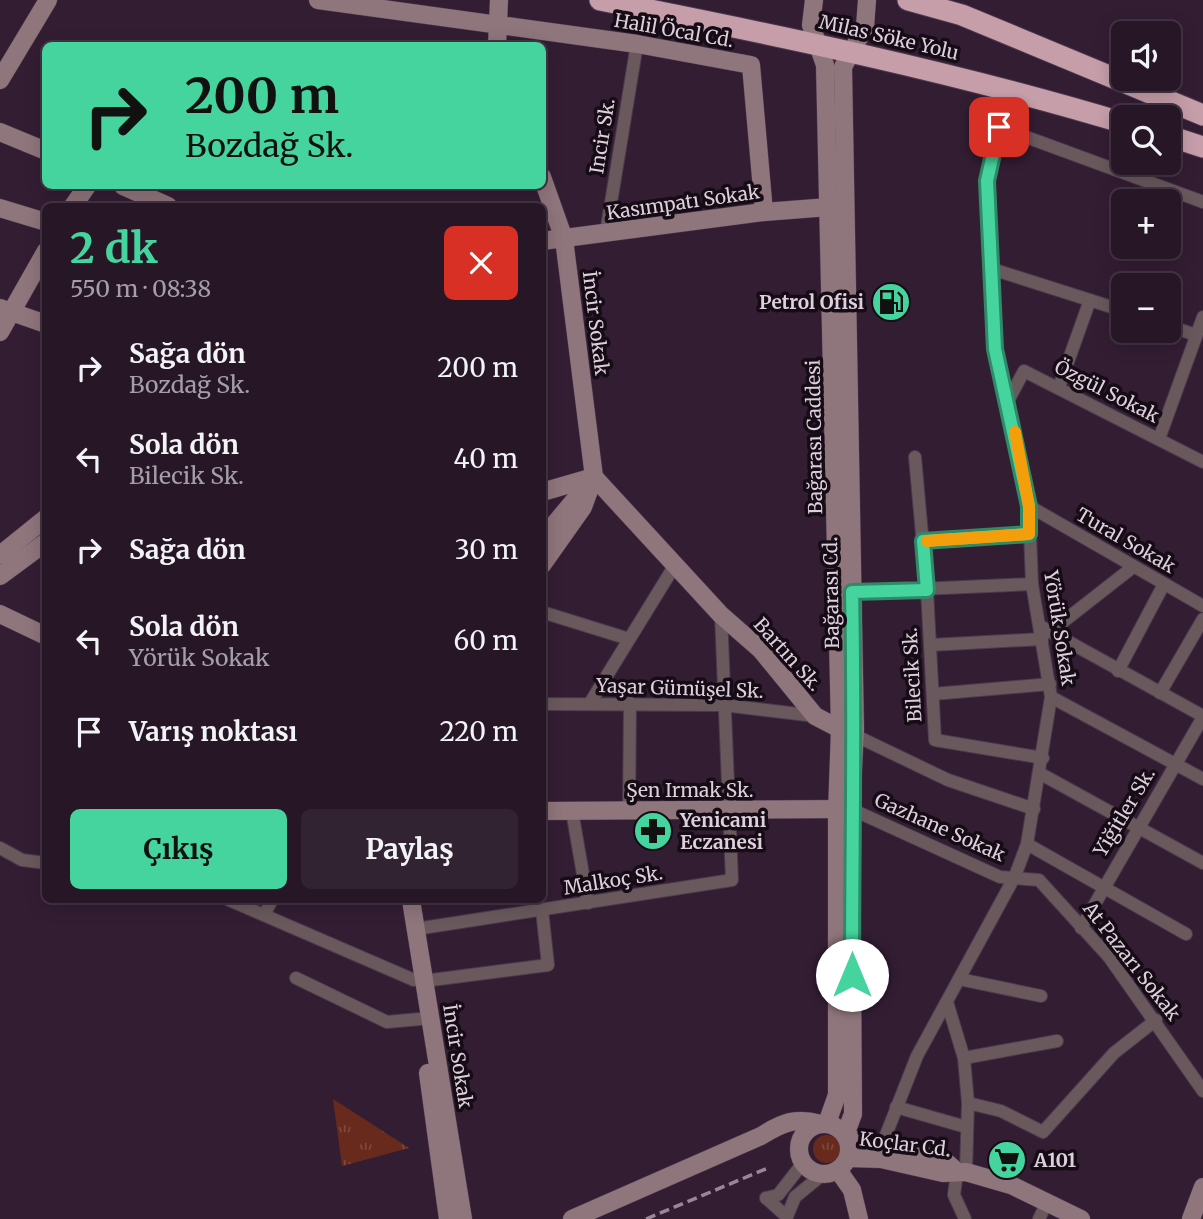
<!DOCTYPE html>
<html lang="tr">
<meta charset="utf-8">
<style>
body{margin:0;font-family:Merriweather,serif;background:#322332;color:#f1f3f6;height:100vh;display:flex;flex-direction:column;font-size:26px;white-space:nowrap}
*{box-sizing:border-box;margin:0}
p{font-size:23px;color:#a49fa7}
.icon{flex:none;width:38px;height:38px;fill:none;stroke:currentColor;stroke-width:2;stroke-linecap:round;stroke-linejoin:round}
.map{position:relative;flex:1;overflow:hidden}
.panel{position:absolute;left:42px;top:203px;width:504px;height:700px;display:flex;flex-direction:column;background:#261626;border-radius:10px;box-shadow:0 4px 18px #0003,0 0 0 2px #423543}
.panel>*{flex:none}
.top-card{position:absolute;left:42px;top:42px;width:504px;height:147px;border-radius:10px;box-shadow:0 4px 18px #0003,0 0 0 2px #423543;background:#46d49e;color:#111;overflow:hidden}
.controls{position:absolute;left:1111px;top:21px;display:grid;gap:14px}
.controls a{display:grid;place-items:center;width:70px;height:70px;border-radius:10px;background:#261626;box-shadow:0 4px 18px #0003,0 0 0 2px #423543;font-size:35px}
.pin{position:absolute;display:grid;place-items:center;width:60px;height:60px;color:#fff;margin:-30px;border-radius:14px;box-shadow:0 4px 10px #0006}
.me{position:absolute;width:77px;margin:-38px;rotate:0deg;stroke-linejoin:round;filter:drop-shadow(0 0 5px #0008)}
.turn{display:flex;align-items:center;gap:24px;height:147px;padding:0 28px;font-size:32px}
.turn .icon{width:91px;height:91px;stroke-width:2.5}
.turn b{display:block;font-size:49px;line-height:60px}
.round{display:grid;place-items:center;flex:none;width:74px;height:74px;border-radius:10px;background:#322332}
.head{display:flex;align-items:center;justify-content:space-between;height:119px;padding:0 28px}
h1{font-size:42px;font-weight:700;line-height:52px;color:#46d49e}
.primary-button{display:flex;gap:14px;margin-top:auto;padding:14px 28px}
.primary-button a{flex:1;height:80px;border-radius:10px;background:#46d49e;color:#111;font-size:28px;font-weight:700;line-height:80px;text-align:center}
.primary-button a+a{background:#322332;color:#f1f3f6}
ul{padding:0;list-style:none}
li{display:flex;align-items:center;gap:21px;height:91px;padding:0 28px}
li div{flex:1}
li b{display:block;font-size:26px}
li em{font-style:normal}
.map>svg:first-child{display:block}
.grass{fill:url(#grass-tufts)}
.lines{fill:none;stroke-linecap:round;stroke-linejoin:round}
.street-casing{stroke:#4e394e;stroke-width:14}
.secondary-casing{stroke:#4e394e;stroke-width:19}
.highway-casing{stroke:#4e394e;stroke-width:23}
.street{stroke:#69595d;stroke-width:12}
.secondary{stroke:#8f757c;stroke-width:18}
.highway{stroke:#c69ea9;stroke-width:21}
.rail{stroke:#998798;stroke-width:3.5;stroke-dasharray:10 5;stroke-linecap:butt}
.route-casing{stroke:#2e8a67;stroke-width:18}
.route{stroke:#46d49e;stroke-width:12}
.slow{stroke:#f59e0b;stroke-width:12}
.labels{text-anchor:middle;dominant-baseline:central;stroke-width:7;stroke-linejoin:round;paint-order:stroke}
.street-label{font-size:19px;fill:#decfdd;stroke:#150c15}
.poi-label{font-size:19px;font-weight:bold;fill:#decfdd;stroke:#150c15;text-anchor:start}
</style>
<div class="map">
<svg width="1203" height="1219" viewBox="0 0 1203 1219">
<defs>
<pattern id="grass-tufts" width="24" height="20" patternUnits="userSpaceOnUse" patternTransform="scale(1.75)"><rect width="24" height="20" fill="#682a1d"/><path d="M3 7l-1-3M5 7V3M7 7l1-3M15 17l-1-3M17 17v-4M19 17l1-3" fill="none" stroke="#7d483d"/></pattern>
</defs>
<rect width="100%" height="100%" fill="#331d33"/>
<g class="grass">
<path d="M 333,1099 L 409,1148 L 342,1166 Z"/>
<circle cx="827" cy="1149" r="14"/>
</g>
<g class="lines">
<defs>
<g id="street">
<path d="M 999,127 L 1203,202"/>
<path d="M 606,233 L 637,44"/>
<path d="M 992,269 L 1124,311"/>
<path d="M 1169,326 L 1196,335"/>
<path d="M 1059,387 L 1090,300"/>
<path d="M 1008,401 L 1024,371 L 1203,462"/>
<path d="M 1159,439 L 1203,317"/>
<path d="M 915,457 L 927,590 L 935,740 L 1043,758"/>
<path d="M 1029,506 L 1203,606"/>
<path d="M 923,541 L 1029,534"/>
<path d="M 852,592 L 1032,584"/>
<path d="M 542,612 L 629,639"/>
<path d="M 1040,626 L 1203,716"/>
<path d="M 1050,632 L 1133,567"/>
<path d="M 930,645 L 1042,639"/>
<path d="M 1118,671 L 1164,584"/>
<path d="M 1160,693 L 1203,619"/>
<path d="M 933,694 L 1050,684"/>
<path d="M 1051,697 L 1203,779"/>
<path d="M 590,703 L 675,565"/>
<path d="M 542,704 L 723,705 L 815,716"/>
<path d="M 850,733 L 948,780 L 1034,809"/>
<path d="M 1041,774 L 1203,863"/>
<path d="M 851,809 L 1000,877 L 1039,880 L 1109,957 L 1203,1091"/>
<path d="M 572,811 L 588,903"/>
<path d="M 629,811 L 630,703"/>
<path d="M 1027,844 L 1186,934"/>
<path d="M 0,848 L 22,860 L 46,863"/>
<path d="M 229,900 L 414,980"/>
<path d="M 264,915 L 272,900"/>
<path d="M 1081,928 L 1203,717"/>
<path d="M 416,929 L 732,880 L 721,615"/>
<path d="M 296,978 L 387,1022 L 420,1019"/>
<path d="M 959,979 L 1041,996"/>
<path d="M 424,981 L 548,965 L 542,910"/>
<path d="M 947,1002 L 964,1058 L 968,1103 L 966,1172"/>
<path d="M 964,1058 L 1057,1041"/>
<path d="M 968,1103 L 1001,1111 L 1043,1132 L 1114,1053 L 1156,1020"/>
<path d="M 896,1107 L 966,1127"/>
<path d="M 882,1145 L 917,1056 L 1015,876 L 1027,844 L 1051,697 L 1032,584 L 1029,506 L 995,349 L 987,181 L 999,127 L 1000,86"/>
<path d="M 957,1172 L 954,1195 L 965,1219"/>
<path d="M 766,1198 L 778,1195 L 803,1163"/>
<path d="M 766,1198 L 786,1216"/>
<path d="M 786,1219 L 795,1197 L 823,1174"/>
<path d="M 1039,1219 L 1047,1202"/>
</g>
<g id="secondary">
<path d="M 318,0 L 637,44 L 751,65 L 764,212"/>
<path d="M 814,0 L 811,25 L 825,65 L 840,729 L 837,812 L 837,1095 L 827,1123"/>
<path d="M 497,46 L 499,0"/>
<path d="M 0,80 L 48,0"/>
<path d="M 0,132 L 46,151"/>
<path d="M 542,177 L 564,239 L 594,477 L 583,507 L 542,565"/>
<path d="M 123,186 L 168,206"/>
<path d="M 73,206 L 87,186"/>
<path d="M 0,208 L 46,222"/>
<path d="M 542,241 L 764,212 L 829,207"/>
<path d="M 0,308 L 46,324"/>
<path d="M 0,332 L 46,251"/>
<path d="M 594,477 L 721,615 L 761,650 L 815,716 L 840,729"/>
<path d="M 542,492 L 594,477"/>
<path d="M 542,539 L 583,490"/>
<path d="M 0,555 L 46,518"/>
<path d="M 0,576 L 46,542"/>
<path d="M 0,614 L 46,636"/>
<path d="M 542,811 L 848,809"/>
<path d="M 411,900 L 463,1219"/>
<path d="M 428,1073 L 448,1219"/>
<circle cx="824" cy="1149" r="25"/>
<path d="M 845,1135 L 853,1114 L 851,809 L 855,729 L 843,67 L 865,27 L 867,0"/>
<path d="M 848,1140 L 863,1140 L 946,1162 L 954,1169"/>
<path d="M 848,1158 L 881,1159 L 943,1173 L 966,1172 L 1011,1185 L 1081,1219"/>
<path d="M 838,1170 L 852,1190 L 859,1219"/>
<path d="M 572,1219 L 761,1136 C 783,1122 796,1117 821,1124"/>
<path d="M 1191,1219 L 1203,1187"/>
</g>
<g id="highway">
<path d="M 600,0 C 777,35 951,71 1124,123"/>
<path d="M 908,0 L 962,15 L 1203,115"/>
<path d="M 1169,136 L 1203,147"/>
</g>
</defs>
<use href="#street" class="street-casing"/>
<use href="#secondary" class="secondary-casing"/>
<use href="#highway" class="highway-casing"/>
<use href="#street" class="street"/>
<use href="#secondary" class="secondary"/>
<use href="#highway" class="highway"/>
<path class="rail" d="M 646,1219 L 768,1168"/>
</g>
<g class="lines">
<defs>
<path id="route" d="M 852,975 C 852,847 855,720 852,592 L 927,590 L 923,541 L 1029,534 L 1029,506 L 995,349 L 987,181 L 999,127"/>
</defs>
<use href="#route" class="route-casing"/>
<use href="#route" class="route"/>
<path class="slow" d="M 927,541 L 1029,534 L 1029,506 L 1015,432"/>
</g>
<defs>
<symbol id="fuel-disc" viewBox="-11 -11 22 22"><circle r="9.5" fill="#46d49e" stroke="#150c15"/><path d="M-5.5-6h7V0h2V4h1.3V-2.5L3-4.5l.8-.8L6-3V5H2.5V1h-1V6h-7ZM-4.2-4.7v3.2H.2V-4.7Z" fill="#111"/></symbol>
<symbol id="pharmacy-disc" viewBox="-11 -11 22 22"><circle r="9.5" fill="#46d49e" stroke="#150c15"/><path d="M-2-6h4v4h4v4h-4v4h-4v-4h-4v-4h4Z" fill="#111"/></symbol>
<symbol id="supermarket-disc" viewBox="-11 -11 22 22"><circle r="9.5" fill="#46d49e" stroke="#150c15"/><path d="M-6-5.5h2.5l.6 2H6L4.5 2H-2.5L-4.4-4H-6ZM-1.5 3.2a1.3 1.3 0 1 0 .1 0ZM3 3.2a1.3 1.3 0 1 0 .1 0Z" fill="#111"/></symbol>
</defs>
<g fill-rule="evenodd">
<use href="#fuel-disc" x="869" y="280" width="44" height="44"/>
<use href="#pharmacy-disc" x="631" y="809" width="44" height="44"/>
<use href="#supermarket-disc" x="985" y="1138" width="44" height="44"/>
</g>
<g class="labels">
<g class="street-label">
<text transform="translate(674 30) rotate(10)">Halil Öcal Cd.</text>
<text transform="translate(889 37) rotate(13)">Milas Söke Yolu</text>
<text transform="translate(602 136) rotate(-81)">Incir Sk.</text>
<text transform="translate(683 202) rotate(-8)">Kasımpatı Sokak</text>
<text transform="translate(596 323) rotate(83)">İncir Sokak</text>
<text transform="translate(1107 391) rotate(27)">Özgül Sokak</text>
<text transform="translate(814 437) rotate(-91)">Bağarası Caddesi</text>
<text transform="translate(1126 540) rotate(30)">Tural Sokak</text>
<text transform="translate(831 593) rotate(-91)">Bağarası Cd.</text>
<text transform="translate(1060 628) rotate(81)">Yörük Sokak</text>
<text transform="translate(788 654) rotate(48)">Bartın Sk.</text>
<text transform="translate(912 675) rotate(-93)">Bilecik Sk.</text>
<text transform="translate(680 688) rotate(2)">Yaşar Gümüşel Sk.</text>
<text x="690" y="790">Şen Irmak Sk.</text>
<text transform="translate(1124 812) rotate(-59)">Yiğitler Sk.</text>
<text transform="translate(940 827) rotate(24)">Gazhane Sokak</text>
<text transform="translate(613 880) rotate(-9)">Malkoç Sk.</text>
<text transform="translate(1132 961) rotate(52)">At Pazarı Sokak</text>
<text transform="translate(458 1056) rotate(81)">İncir Sokak</text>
<text transform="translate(905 1144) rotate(7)">Koçlar Cd.</text>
</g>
<g class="poi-label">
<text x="864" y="302" text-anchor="end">Petrol Ofisi</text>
<text x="680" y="820">Yenicami<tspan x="680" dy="22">Eczanesi</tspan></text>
<text x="1034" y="1160">A101</text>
</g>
</g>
</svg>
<div class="controls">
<a><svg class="icon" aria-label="sound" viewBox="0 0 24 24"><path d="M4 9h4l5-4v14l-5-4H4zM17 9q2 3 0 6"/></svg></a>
<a><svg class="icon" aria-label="search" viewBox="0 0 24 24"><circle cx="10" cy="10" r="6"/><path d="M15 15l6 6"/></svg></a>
<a>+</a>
<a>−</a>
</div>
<div class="pin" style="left:999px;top:127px;background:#d93025"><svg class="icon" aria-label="arrive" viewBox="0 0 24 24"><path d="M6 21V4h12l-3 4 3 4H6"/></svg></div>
<svg class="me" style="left:852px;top:975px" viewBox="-20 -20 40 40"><circle r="19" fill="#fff"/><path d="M0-13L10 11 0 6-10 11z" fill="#46d49e"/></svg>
<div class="top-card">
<div class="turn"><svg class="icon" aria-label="right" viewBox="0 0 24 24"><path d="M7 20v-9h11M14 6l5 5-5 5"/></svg><div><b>200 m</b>Bozdağ Sk.</div></div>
</div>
<section class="panel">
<div class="head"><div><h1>2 dk</h1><p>550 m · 08:38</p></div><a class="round" style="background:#d93025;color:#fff"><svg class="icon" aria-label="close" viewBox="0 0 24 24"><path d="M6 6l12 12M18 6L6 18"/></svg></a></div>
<ul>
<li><svg class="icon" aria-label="right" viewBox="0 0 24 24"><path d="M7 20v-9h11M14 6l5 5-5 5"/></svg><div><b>Sağa dön</b><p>Bozdağ Sk.</p></div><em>200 m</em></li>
<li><svg class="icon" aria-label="left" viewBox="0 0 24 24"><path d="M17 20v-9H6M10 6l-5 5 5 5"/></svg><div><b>Sola dön</b><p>Bilecik Sk.</p></div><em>40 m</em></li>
<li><svg class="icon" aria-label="right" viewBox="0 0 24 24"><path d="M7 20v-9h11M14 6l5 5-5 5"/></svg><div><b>Sağa dön</b></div><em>30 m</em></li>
<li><svg class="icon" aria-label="left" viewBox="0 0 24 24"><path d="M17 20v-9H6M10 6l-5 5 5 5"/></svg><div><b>Sola dön</b><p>Yörük Sokak</p></div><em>60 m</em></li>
<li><svg class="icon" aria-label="arrive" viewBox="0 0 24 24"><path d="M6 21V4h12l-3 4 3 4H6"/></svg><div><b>Varış noktası</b></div><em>220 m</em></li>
</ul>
<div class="primary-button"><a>Çıkış</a><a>Paylaş</a></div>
</section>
</div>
